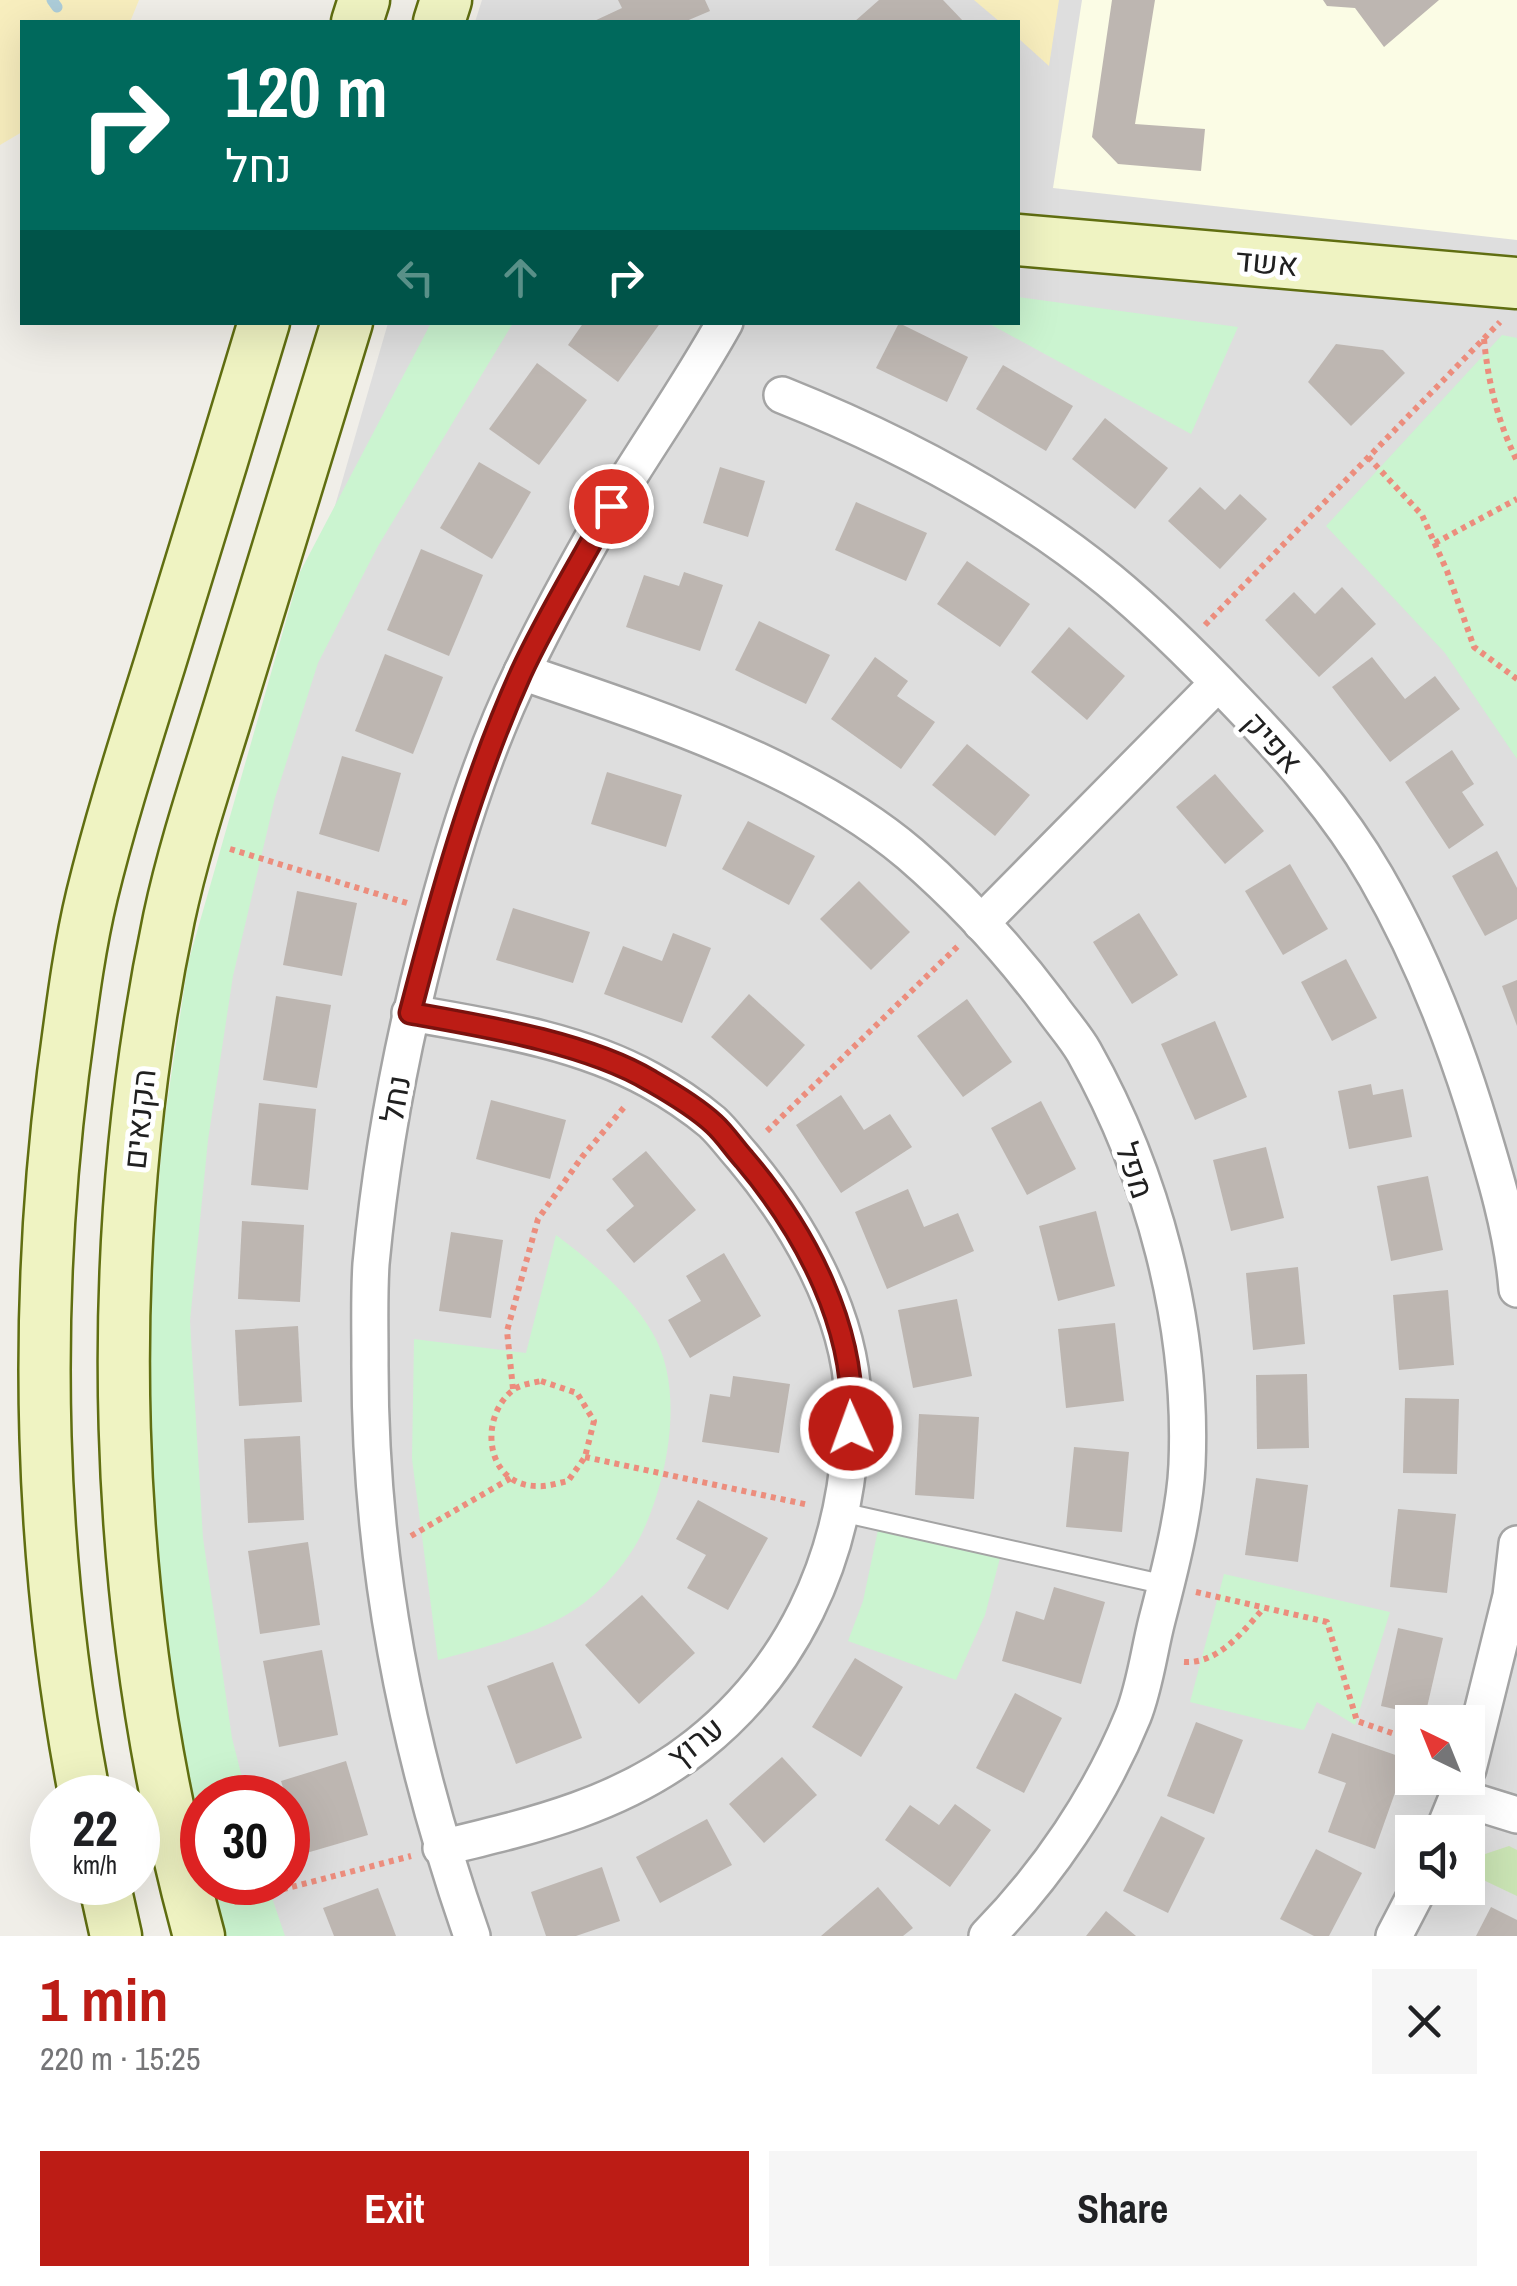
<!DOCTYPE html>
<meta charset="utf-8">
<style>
body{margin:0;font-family:"Archivo Narrow",Heebo,sans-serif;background:#f6f6f6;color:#202124;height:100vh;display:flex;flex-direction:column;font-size:38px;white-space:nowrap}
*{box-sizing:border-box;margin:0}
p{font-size:32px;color:#757577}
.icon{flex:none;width:55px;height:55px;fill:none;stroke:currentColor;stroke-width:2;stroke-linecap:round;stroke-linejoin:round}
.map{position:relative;height:1936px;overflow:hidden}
.sheet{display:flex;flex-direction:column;background:#fff;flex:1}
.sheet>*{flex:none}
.banner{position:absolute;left:20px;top:20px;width:1000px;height:305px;border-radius:0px;box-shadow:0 10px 40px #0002;background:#00695c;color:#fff;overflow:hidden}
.needle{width:65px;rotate:317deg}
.tools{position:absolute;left:1395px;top:1705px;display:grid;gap:20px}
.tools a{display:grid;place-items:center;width:90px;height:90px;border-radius:0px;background:#fff;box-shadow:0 10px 40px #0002;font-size:50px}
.speed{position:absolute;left:30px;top:1775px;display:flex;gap:20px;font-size:50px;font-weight:700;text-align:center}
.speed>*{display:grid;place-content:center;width:130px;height:130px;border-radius:50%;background:#fff;box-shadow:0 10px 40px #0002;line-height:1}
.speed small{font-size:25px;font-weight:400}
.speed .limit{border:15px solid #d22;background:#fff;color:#111}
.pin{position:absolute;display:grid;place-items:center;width:85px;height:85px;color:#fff;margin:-42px;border:5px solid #fff;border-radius:50%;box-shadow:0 2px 10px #0007}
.me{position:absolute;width:110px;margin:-55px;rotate:358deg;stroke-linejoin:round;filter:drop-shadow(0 0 8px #0008)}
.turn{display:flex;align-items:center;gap:35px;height:210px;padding:0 40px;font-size:45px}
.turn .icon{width:130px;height:130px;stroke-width:2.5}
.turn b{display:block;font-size:70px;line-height:85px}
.lanes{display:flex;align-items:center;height:95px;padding:0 40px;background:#0003;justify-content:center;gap:50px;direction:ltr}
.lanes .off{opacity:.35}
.round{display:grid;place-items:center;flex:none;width:105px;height:105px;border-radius:0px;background:#f6f6f6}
.headline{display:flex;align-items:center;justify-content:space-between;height:170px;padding:0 40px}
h1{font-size:60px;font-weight:700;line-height:75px;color:#bc1c15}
.primary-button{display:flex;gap:20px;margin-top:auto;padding:20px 40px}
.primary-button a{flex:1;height:115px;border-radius:0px;background:#bc1c15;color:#fff;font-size:40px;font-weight:700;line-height:115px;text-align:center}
.primary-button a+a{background:#f6f6f6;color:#202124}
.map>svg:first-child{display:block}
.residential{fill:#dedede;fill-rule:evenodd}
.education{fill:#fbfce5}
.grass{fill:#cae4b4}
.sand{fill:#f8eebe}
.park{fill:#cbf4d0}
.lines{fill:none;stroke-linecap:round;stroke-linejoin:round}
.stream{stroke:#adcdd9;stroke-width:11}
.building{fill:#bdb6b1}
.lane-casing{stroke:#a4a4a4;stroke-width:22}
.street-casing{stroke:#a4a4a4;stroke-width:40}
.secondary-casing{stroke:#606e11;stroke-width:55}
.path{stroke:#ec8d7d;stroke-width:6;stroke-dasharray:5 5;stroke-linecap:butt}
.lane{stroke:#fff;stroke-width:18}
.street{stroke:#fff;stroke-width:35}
.secondary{stroke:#eff3c2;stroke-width:50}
.route-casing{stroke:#7a120e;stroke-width:25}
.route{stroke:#bc1c15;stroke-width:18}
.labels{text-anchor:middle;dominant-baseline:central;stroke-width:10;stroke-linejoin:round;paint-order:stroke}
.street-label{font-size:32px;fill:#202020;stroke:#fff}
</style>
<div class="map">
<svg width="1517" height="1936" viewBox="0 0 1517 1936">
<rect width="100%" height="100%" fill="#f0eee8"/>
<path class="residential" d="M 482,0 L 1517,0 L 1517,1936 L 268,1936 L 251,1883 L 288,1882 L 288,1798 L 224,1798 L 167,1212 L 241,830 L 388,323 L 1018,322 L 1018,22 L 475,22 ZM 1412,1722 L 1468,1722 L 1468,1778 L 1412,1778 ZM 1412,1832 L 1468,1832 L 1468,1888 L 1412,1888 Z"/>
<path class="education" d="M 1082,0 L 1517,0 L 1517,240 L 1053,188 Z"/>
<path class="grass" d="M 1509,1846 L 1517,1850 L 1517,1896 L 1477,1877 L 1479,1856 Z"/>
<g class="sand">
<path d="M 0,0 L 139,0 L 130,22 L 22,22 L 22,132 L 0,145 Z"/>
<path d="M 974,0 L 1059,0 L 1049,66 L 1018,38 L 1018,22 L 1000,22 Z"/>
</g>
<g class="park">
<path d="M 1018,297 L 1238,327 L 1191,434 L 988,323 L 1018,322 Z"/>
<path d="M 431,323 L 513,323 L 378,546 L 318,663 L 275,798 L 233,976 L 208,1140 L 190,1321 L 203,1538 L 232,1738 L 247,1797 L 202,1798 L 202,1882 L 173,1732 L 152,1500 L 148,1315 L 163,1130 L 188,963 L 300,572 Z"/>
<path d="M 1502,335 L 1517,338 L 1517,759 L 1445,653 L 1326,526 Z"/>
<path d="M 556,1235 C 592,1262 629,1293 652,1332 C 685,1387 669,1475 643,1531 C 629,1561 602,1592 574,1610 C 543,1632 475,1650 438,1660 L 412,1459 L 414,1339 L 526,1353 Z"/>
<path d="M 878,1530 L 1000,1558 L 985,1615 L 956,1680 L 848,1641 L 863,1601 Z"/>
<path d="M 1224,1574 L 1390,1612 L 1355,1725 L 1317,1702 L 1304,1730 L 1190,1702 Z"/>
<path d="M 203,1883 L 267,1883 L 285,1936 L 218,1936 Z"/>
</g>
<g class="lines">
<path class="stream" d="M 52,0 L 57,7"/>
</g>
<g class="building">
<path d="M 618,0 L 705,0 L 710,11 L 684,22 L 592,22 L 622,8 Z"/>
<path d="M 879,0 L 943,0 L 964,22 L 854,22 Z"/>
<path d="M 1112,0 L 1155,0 L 1135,124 L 1205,129 L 1201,171 L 1118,164 L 1092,137 Z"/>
<path d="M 1323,0 L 1439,0 L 1384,47 L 1355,8 L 1327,6 Z"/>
<path d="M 584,322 L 661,322 L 618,382 L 568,345 Z"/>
<path d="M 899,323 L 968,357 L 947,402 L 876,368 Z"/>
<path d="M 1336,344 L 1383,350 L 1405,373 L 1351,426 L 1308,382 Z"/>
<path d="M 537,363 L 587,400 L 539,465 L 489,429 Z"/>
<path d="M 1003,365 L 1073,406 L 1046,451 L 976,409 Z"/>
<path d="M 1105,418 L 1168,468 L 1135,509 L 1072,459 Z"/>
<path d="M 479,462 L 531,492 L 492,559 L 440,528 Z"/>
<path d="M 720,467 L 765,481 L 748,537 L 703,523 Z"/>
<path d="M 1200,487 L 1225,510 L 1240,494 L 1267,519 L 1220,569 L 1168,521 Z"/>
<path d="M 856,502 L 927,533 L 906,581 L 835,550 Z"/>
<path d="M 421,549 L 483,575 L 449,656 L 387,630 Z"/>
<path d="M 967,561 L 1030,604 L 1000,647 L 937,604 Z"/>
<path d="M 684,572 L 723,585 L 700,651 L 626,627 L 644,575 L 679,586 Z"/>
<path d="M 1342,587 L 1376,624 L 1319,677 L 1265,620 L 1294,592 L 1315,614 Z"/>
<path d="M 759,621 L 830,655 L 806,704 L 735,670 Z"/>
<path d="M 1069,627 L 1125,676 L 1087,720 L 1031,672 Z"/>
<path d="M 385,654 L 443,677 L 413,754 L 355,731 Z"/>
<path d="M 875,657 L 908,681 L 897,696 L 935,722 L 901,769 L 831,719 Z"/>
<path d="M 1372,657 L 1405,699 L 1435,676 L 1460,709 L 1390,762 L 1332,687 Z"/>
<path d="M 967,744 L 1030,795 L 995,836 L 932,785 Z"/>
<path d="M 1452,750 L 1474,784 L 1462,792 L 1484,825 L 1449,849 L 1405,782 Z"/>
<path d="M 342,756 L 401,773 L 379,852 L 319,834 Z"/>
<path d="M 607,772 L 682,795 L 666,847 L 591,824 Z"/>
<path d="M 1215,774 L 1264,831 L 1225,864 L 1176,807 Z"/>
<path d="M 748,821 L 815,856 L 789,905 L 722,869 Z"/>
<path d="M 1497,851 L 1517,888 L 1517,919 L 1485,936 L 1452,876 Z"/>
<path d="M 1290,864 L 1328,929 L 1283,955 L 1245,891 Z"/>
<path d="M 859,881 L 910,932 L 871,970 L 820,919 Z"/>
<path d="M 297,891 L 357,903 L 342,976 L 283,965 Z"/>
<path d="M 513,908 L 590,932 L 573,983 L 496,960 Z"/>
<path d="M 1139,913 L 1178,975 L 1132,1004 L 1093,942 Z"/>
<path d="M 673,933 L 711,948 L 682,1023 L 604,994 L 623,946 L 662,961 Z"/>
<path d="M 1346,959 L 1377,1018 L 1332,1041 L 1301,982 Z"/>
<path d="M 1517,980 L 1517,1026 L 1502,986 Z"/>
<path d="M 749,994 L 805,1045 L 767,1087 L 711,1037 Z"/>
<path d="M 276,996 L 331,1005 L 317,1088 L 263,1080 Z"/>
<path d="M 967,999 L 1012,1062 L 963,1097 L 917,1036 Z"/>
<path d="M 1215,1021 L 1247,1097 L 1195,1120 L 1161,1044 Z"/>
<path d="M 1371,1084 L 1373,1095 L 1403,1089 L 1412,1137 L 1349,1149 L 1338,1091 Z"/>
<path d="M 841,1095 L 864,1130 L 890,1114 L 912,1147 L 841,1193 L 796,1125 Z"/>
<path d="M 491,1100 L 566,1120 L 550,1179 L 476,1159 Z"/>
<path d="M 1041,1101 L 1076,1169 L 1027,1195 L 991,1128 Z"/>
<path d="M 259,1103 L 316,1109 L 308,1190 L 251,1185 Z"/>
<path d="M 1266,1147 L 1284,1218 L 1231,1231 L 1213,1160 Z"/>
<path d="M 646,1151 L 696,1210 L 634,1263 L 606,1230 L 634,1206 L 612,1179 Z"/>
<path d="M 1428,1176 L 1443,1250 L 1391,1261 L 1377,1186 Z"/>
<path d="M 908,1189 L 924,1227 L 958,1213 L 974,1251 L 887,1289 L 855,1212 Z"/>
<path d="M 1096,1211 L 1115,1286 L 1058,1301 L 1039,1226 Z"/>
<path d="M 242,1221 L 304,1225 L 300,1302 L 238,1299 Z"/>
<path d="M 451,1232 L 503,1240 L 491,1318 L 439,1311 Z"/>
<path d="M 724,1253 L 761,1316 L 690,1358 L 668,1320 L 701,1301 L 686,1276 Z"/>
<path d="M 1298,1267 L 1305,1344 L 1253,1350 L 1246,1273 Z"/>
<path d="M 1448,1290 L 1454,1365 L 1399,1370 L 1393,1295 Z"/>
<path d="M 957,1299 L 972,1376 L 913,1388 L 898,1310 Z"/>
<path d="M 1115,1323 L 1124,1401 L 1066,1408 L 1058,1329 Z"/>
<path d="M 298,1326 L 302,1402 L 239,1406 L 235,1330 Z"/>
<path d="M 1307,1374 L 1309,1448 L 1257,1449 L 1256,1375 Z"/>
<path d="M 733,1376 L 790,1384 L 779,1453 L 702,1442 L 710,1394 L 730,1397 Z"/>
<path d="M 1405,1398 L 1459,1399 L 1457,1474 L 1403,1473 Z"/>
<path d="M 919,1414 L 979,1417 L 974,1499 L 915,1495 Z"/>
<path d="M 300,1436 L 304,1520 L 248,1523 L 244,1439 Z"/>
<path d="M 1074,1447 L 1129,1452 L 1122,1532 L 1066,1527 Z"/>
<path d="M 1256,1478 L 1308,1485 L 1298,1562 L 1245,1555 Z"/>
<path d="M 698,1500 L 768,1538 L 728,1610 L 687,1588 L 706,1555 L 676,1539 Z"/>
<path d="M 1398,1509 L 1456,1514 L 1447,1593 L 1390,1587 Z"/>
<path d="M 308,1542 L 320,1625 L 260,1634 L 248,1551 Z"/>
<path d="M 1054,1587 L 1105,1602 L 1081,1684 L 1002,1661 L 1016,1611 L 1044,1620 Z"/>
<path d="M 642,1595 L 695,1653 L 639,1704 L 585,1645 Z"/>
<path d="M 1398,1628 L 1443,1638 L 1425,1716 L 1381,1706 Z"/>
<path d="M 322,1650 L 338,1735 L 279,1747 L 263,1661 Z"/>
<path d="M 855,1658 L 903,1687 L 861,1757 L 812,1727 Z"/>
<path d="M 553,1662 L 582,1738 L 516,1764 L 487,1686 Z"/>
<path d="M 1015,1693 L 1062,1718 L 1024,1793 L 976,1768 Z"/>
<path d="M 1196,1722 L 1243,1740 L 1214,1814 L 1167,1796 Z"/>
<path d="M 1332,1733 L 1407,1759 L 1375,1849 L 1328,1832 L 1346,1783 L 1318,1773 Z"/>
<path d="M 782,1757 L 817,1795 L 764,1843 L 729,1804 Z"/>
<path d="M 346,1761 L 368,1835 L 303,1854 L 281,1781 Z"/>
<path d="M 955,1804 L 991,1830 L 950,1887 L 885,1840 L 910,1805 L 939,1825 Z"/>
<path d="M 1161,1816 L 1205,1838 L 1168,1913 L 1123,1891 Z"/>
<path d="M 707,1819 L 732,1865 L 660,1903 L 636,1857 Z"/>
<path d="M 1316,1849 L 1362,1873 L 1329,1936 L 1314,1936 L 1280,1919 Z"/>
<path d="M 602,1867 L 620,1921 L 576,1936 L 546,1936 L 531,1892 Z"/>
<path d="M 878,1887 L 913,1928 L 903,1936 L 821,1936 Z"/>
<path d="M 378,1888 L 396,1936 L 334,1936 L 323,1908 Z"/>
<path d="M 1491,1907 L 1517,1920 L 1517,1936 L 1476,1936 Z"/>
<path d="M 1106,1911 L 1136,1936 L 1086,1936 Z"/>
</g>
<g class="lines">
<defs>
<path id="lane" d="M 841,1512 L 1166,1585"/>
<g id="street">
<path d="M 782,395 C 897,441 1012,501 1109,580 C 1154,617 1195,658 1235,700 C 1287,754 1338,811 1376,877 C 1417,948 1449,1027 1474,1106 C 1492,1165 1512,1227 1517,1289"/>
<path d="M 522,672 C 651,716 805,765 910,854 C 962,899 1009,950 1050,1005 C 1061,1021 1075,1036 1084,1052 C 1153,1175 1193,1324 1187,1465 C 1185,1512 1169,1574 1157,1620 C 1149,1651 1145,1686 1133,1716 C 1100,1797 1048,1874 987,1936"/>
<path d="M 981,923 L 1218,683"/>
<path d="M 410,1013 C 490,1027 578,1040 650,1080 C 670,1091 694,1107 712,1122 C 723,1132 732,1145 742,1156 C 797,1221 850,1312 853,1399 C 854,1414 851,1430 850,1444 C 842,1562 792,1670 698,1745 C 623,1805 533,1826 441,1848"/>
<path d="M 1468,1769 L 1511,1596 L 1517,1544"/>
<path d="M 1459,1797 L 1517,1815"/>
<path d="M 1443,1832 L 1465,1778"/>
<path d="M 472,1936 C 406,1747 369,1559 370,1358 C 370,1327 369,1295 371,1264 C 381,1156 401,1049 428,945 C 452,852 481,756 523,670 C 550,614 581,558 612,504 C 649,443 690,385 725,322"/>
<path d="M 1394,1936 L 1419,1888"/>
</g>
<g id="secondary">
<path d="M 357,22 L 364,0"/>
<path d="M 439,22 L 446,0"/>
<path d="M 1018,240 L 1517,283"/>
<path d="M 85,1798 C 39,1561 33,1314 63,1074 C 71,1015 78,953 92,895 C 111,817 136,740 160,663 C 195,549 230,436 264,322"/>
<path d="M 104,1882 L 116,1936"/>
<path d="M 199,1936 C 110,1611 100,1248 169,918 C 185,843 211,768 233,695 C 271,571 310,447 347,322"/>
</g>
</defs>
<use href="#lane" class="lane-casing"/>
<use href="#street" class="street-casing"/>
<use href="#secondary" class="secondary-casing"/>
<g class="path">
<path d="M 1484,339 C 1488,383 1498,422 1517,461"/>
<path d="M 1368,457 L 1422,515 L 1447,571 L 1474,647 L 1517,679"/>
<path d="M 1435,543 L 1517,499"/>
<path d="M 1205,625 L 1500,322"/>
<path d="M 230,849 L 407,903"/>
<path d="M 767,1131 L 959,945"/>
<path d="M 541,1381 L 577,1393 L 594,1421 L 585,1457 L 568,1481 C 558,1483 547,1487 537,1486 C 486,1486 478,1419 512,1391 C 518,1385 532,1383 541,1381 Z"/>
<path d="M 513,1389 L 507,1331 L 538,1219 L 582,1157 L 626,1105"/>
<path d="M 585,1457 L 809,1505"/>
<path d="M 411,1536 L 511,1478"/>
<path d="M 1196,1592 L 1327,1622 L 1357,1721 L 1412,1740"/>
<path d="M 1184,1662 C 1219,1664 1243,1631 1264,1608"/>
<path d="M 234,1902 L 411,1856"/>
</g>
<use href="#lane" class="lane"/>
<use href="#street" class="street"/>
<use href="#secondary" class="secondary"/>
</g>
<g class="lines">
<defs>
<path id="route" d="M 611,506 C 582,561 547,616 521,673 C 472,782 440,898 410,1013 C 483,1026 588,1043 651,1081 C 672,1093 697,1108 714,1124 C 725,1134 734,1148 744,1159 C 806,1232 858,1330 851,1428"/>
</defs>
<use href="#route" class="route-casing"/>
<use href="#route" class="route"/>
</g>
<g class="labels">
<g class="street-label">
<text transform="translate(1267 262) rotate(5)">אשד</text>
<text transform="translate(1273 742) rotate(48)">אפיק</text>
<text transform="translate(395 1099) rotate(-80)">נחל</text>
<text transform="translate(139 1119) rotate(-84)">הקנאים</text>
<text transform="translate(1135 1170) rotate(71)">מפל</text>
<text transform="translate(695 1742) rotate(-38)">ערוץ</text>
</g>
</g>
</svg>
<div class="tools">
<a><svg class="needle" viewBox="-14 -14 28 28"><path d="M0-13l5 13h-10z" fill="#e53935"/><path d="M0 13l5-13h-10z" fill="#757577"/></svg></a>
<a><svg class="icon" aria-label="sound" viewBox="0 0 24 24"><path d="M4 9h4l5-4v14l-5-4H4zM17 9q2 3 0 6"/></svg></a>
</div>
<div class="speed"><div>22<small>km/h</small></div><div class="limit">30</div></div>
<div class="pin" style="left:611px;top:506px;background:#d93025"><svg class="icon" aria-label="arrive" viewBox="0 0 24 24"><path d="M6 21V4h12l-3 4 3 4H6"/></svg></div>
<svg class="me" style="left:851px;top:1428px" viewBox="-20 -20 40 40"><circle r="17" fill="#bc1c15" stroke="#fff" stroke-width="3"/><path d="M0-11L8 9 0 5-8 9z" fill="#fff"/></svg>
<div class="banner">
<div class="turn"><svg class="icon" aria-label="right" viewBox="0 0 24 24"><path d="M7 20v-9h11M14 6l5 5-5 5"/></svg><div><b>120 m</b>נחל</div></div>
<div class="lanes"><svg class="icon off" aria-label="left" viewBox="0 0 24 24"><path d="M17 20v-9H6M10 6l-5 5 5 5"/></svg><svg class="icon off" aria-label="ahead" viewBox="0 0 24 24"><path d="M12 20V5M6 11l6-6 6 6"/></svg><svg class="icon" aria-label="right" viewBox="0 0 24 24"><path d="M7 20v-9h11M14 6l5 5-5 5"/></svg></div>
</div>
</div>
<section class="sheet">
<div class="headline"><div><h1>1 min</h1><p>220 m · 15:25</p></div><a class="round"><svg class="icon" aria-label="close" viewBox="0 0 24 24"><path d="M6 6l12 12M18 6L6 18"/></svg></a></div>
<div class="primary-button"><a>Exit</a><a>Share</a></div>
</section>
